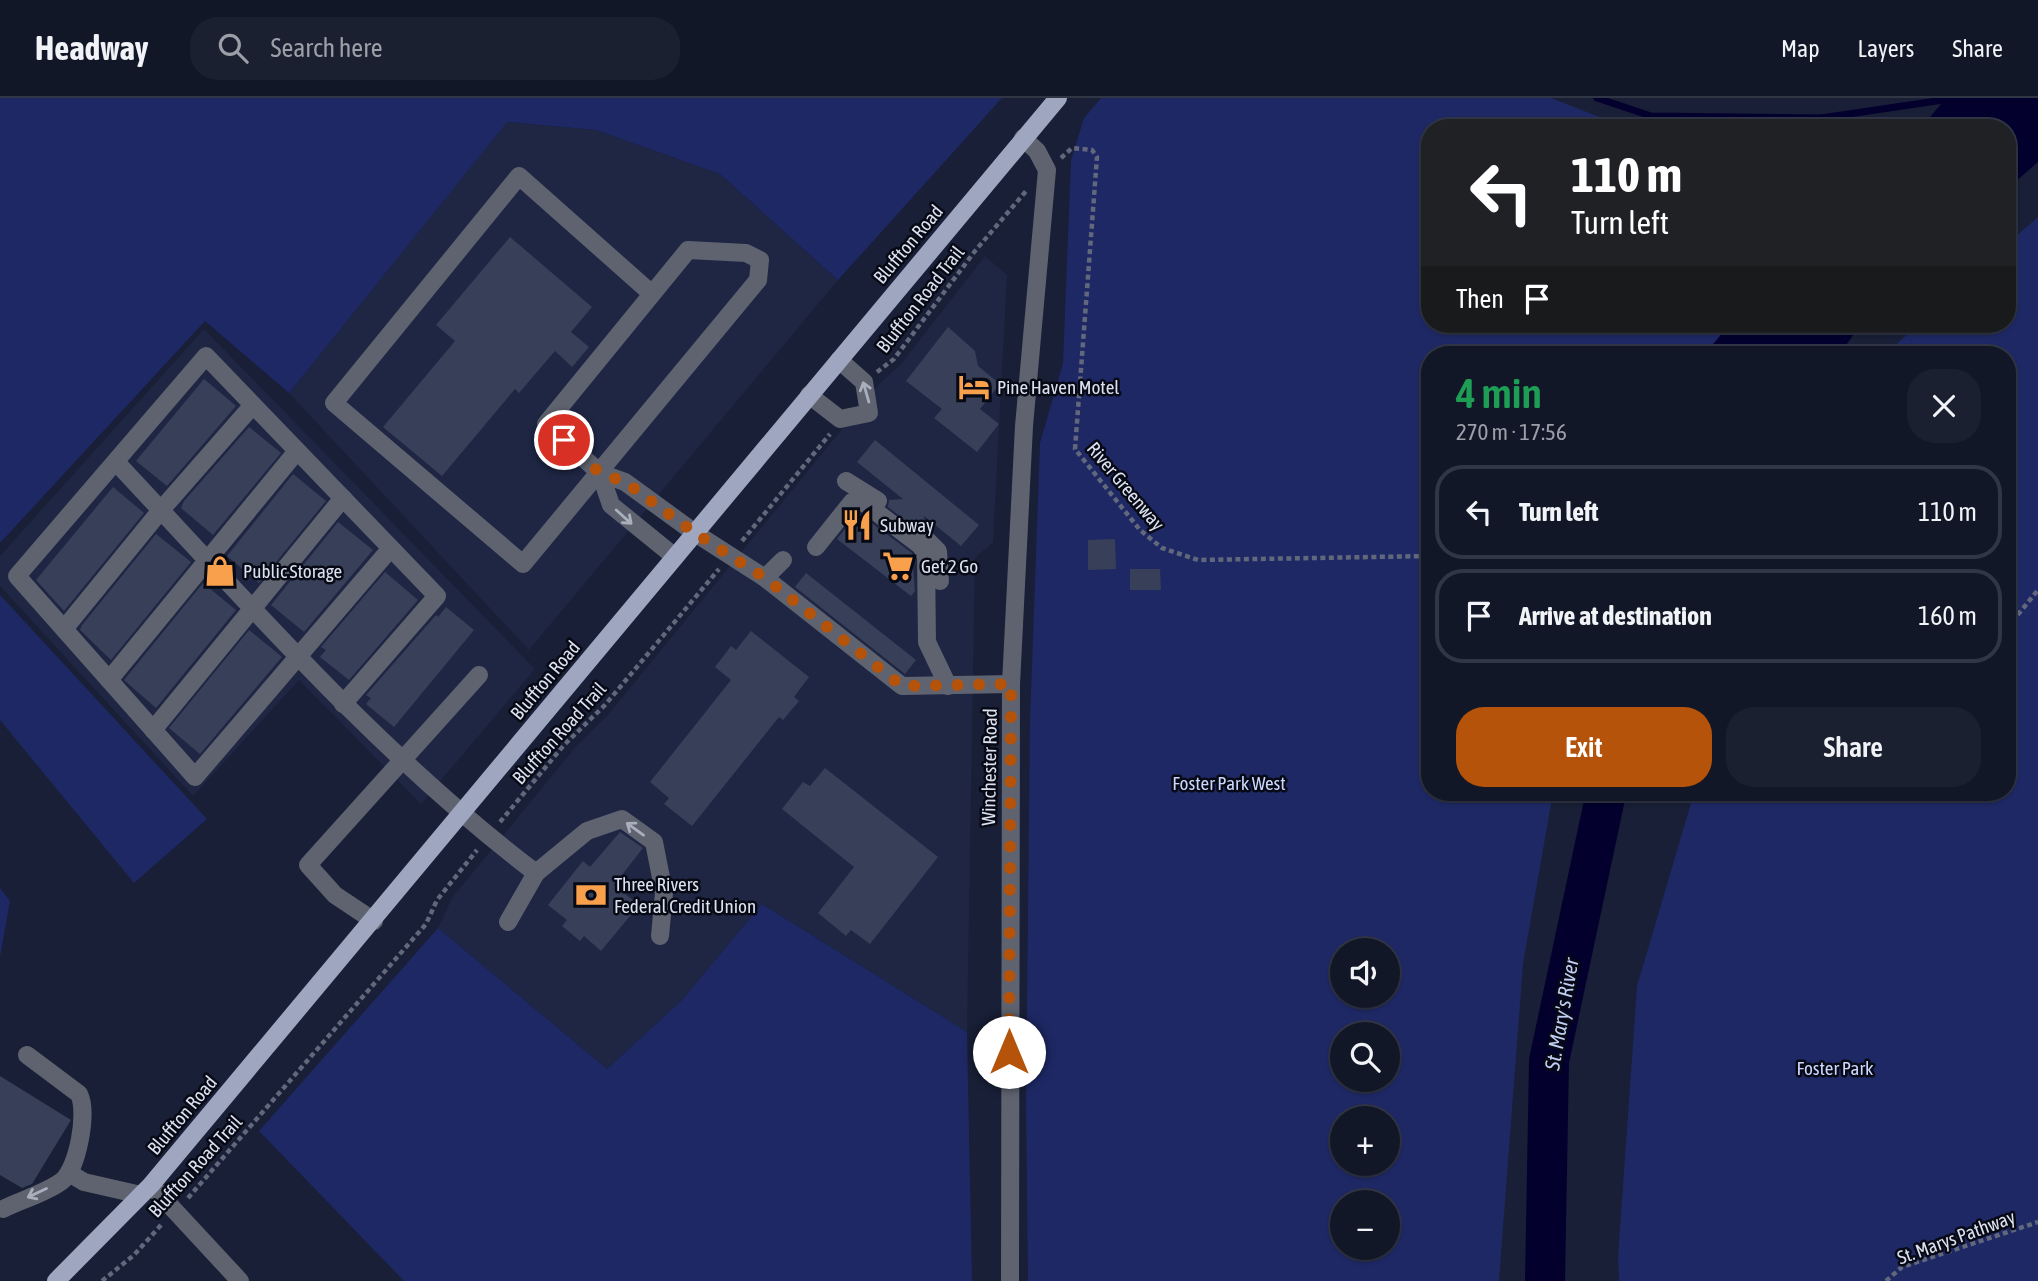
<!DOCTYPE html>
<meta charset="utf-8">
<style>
body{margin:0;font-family:"Asap Condensed",sans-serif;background:#1b2030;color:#f1f3f6;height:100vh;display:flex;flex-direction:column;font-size:26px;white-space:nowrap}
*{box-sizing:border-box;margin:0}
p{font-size:23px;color:#9c9fa8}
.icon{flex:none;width:38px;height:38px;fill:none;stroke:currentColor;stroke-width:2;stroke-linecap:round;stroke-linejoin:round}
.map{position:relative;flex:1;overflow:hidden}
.sheet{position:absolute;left:1421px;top:248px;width:595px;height:455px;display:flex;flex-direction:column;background:#121728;border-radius:28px;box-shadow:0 2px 5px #0004,0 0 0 2px #313645}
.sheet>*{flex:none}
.banner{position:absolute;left:1421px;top:21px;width:595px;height:214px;border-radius:28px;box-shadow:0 2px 5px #0004,0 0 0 2px #313645;background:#202124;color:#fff;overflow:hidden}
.tools{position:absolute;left:1330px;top:840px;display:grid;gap:14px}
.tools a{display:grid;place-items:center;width:70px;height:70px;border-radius:50%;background:#121728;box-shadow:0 2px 5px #0004,0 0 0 2px #313645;font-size:35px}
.pin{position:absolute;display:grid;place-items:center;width:60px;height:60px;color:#fff;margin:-30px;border:4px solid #fff;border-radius:50%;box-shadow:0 2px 7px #0007}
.me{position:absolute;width:77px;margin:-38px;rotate:0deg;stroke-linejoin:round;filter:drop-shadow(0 0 5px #0008)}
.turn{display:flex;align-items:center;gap:24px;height:147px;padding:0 35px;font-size:32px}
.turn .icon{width:91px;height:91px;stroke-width:2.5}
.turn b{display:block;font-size:49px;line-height:60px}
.then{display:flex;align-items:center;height:66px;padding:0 35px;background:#0003;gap:14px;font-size:26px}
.round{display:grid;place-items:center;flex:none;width:74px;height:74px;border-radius:28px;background:#1b2030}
.headline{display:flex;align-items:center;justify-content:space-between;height:119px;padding:0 35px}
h1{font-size:42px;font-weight:600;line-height:52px;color:#1e9e55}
.cta{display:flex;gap:14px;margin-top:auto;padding:14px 35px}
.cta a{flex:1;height:80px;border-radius:28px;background:#b45309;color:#fff;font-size:28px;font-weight:600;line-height:80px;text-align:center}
.cta a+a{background:#1b2030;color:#f1f3f6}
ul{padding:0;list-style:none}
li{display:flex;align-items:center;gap:21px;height:94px;margin:0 14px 10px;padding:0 21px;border:4px solid #313645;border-radius:28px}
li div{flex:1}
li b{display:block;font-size:26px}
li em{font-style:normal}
header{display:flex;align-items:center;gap:42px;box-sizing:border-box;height:98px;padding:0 35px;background:#121728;border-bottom:2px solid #313645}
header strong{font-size:33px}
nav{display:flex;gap:38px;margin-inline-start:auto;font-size:24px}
.search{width:490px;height:63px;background:#1b2030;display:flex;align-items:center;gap:18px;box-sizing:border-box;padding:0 24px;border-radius:28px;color:#9c9fa8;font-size:26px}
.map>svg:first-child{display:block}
.built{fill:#1e2643}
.green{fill:#1e2864;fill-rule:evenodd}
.water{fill:#03002d}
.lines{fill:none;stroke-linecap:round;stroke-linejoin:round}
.stream{stroke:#03002d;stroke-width:7}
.river{stroke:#03002d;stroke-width:40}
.building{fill:#383f59}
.path{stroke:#62687c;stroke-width:4.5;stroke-dasharray:5 3.5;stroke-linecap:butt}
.minor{stroke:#5f636f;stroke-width:18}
.major{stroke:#9ea6c0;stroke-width:18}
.oneway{stroke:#aaafbd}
.route{stroke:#b45309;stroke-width:12;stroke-dasharray:0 21.6}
.labels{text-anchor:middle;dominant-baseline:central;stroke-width:5;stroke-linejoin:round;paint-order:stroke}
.street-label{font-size:19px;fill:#dce1f1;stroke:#070914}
.poi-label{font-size:19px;fill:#dce1f1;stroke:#070914;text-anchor:start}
.park-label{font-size:19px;fill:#cad7fe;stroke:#070914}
.water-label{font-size:21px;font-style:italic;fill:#c0cdf4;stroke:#070914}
</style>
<header>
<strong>Headway</strong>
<div class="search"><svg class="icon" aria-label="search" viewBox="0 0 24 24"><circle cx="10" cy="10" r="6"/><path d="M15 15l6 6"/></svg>Search here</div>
<nav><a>Map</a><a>Layers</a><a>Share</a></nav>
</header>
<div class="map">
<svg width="2038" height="1183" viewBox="0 0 2038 1183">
<rect width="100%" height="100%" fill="#181f36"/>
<g class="built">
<path d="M 506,24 L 596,32 L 720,76 L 838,182 L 529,552 L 289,295 Z"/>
<path d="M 985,158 L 1007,177 L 993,444 L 975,460 L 967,934 L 762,806 L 682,902 L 607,971 L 438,830 L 452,800 L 577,647 L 607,618 L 879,286 L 901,266 Z"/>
<path d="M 204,231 L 535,571 L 421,706 L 299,582 L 193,698 L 0,488 L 0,458 Z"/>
</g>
<g class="green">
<path d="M 0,0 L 1002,0 L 838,182 L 720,76 L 596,32 L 507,24 L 289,295 L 205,223 L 0,445 Z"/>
<path d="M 1101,0 L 1551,0 L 1628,30 L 1430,30 L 1430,226 L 1730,226 L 1704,257 L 1430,257 L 1430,695 L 1553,695 L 1523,866 L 1499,1183 L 1028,1183 L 1026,1006 L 1030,622 L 1040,345 L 1063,265 L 1071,62 L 1084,20 ZM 1342,852 L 1388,852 L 1388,898 L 1342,898 ZM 1342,936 L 1388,936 L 1388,982 L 1342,982 ZM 1342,1020 L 1388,1020 L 1388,1066 L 1342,1066 ZM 1342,1104 L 1388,1104 L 1388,1150 L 1342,1150 Z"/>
<path d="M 2038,119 L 2038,1183 L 1619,1183 L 1618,1159 L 1637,888 L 1694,695 L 2007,695 L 2007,257 L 1884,257 L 1919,226 L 2007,226 L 2007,146 Z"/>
<path d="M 0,497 L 207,721 L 134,785 L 0,622 Z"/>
<path d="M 0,790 L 10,803 L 0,859 Z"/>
<path d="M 762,806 L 967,934 L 972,1183 L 404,1183 L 259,1033 L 438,830 L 607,971 L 682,902 Z"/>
</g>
<g class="water">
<path d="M 1946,0 L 2038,0 L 2038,64 L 2007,91 L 2007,30 L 1921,30 Z"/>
<path d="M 1730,226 L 1861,226 L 1839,257 L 1704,257 Z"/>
</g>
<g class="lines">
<path class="stream" d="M 1597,0 L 1651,18 L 1821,20 L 1957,0"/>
<path class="river" d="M 1545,1183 L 1549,963 L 1606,695"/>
</g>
<g class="building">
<path d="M 510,139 L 592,209 L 571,234 L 589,249 L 572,269 L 555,253 L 519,295 L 515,291 L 442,378 L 383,329 L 455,243 L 436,227 Z"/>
<path d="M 948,229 L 975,253 L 978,268 L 1000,286 L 980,311 L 999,326 L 977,354 L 934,320 L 942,311 L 906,283 Z"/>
<path d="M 204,281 L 236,308 L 167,388 L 136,363 Z"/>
<path d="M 249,329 L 281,355 L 213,437 L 181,410 L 184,403 Z"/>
<path d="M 875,342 L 979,427 L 961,448 L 924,418 L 925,426 L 914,429 L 888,409 L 889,402 L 903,401 L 857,364 Z"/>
<path d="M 293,376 L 326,403 L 259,485 L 227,458 Z"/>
<path d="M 113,389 L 144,415 L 64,513 L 36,482 Z"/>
<path d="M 858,415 L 912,455 L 915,493 L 911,498 L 837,441 Z"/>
<path d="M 338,424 L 373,452 L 304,534 L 271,507 Z"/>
<path d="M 156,436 L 191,464 L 111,562 L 80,532 L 82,527 Z"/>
<path d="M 1115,441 L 1116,471 L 1088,472 L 1088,442 Z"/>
<path d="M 1130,471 L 1160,471 L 1161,492 L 1130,492 Z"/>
<path d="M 385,474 L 418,502 L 349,582 L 320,559 L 326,552 L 321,549 Z"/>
<path d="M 806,475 L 916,562 L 905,576 L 795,489 Z"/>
<path d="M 203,485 L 236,512 L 156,610 L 124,582 Z"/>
<path d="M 446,509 L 474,532 L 394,629 L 366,606 L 371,600 L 366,597 L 436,517 L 438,519 Z"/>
<path d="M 249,532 L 282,559 L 200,656 L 169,630 Z"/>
<path d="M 751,533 L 809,579 L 794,599 L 799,603 L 783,622 L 779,619 L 692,728 L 664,706 L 669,700 L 650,684 L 731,582 L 715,569 L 731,548 L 736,552 Z"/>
<path d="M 825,670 L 938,759 L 870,846 L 851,832 L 846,838 L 818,815 L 854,769 L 782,711 L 803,684 L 810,688 Z"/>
<path d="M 620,734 L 643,750 L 614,787 L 639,807 L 601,853 L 584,838 L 580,843 L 562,828 L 567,822 L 548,807 L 583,763 L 590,769 Z"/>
<path d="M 0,978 L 71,1022 L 32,1086 L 22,1090 L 0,1077 Z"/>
</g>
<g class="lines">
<g class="path">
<path d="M 1061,60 L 1072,50 L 1092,52 L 1097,59 L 1075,351 L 1140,432 L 1162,450 L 1198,462 L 1430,458"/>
<path d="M 877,274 L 894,261 L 975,153 L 1027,92"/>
<path d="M 742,443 L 830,336"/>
<path d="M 2007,530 L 2038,492"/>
<path d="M 1423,555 L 1430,553"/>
<path d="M 500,724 L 564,647 L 605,607 L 719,471"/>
<path d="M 188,1100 L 426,826 L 437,802 L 477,752"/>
<path d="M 102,1183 L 134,1157 L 162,1126"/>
<path d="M 1886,1183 L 1902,1169 L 2038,1124"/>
</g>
<g class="minor">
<path d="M 809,297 L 840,321 L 869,315 L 864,284 L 839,262"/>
<path d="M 116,364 C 250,507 379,656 536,775"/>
<path d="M 600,375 L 546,326 L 688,152 L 746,155 L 760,162 L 758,182 L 523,466 L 334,305 L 519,78 L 652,196"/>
<path d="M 846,383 L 878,403"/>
<path d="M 922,437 L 938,453 L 940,483"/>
<path d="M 816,449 L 852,404 L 859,401 L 921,448 L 926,458 L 927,544 L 948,588"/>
<path d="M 675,459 L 611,407 L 600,375 L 625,384 L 695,435 L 765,480 L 902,588 L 1011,586"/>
<path d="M 765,480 L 783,462"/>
<path d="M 64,531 L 161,412 L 253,307"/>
<path d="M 109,582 L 297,353"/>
<path d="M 343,606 L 437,498 C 360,418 283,338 206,258 L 17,478 L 195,679 L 391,450"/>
<path d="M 153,632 L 343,400"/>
<path d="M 374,823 L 335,797 L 308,767 L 479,577"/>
<path d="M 508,824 L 536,775 L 587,733 L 622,721 L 654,744 L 664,795 L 660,838"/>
<path d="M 69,1075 L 84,1084 L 141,1097"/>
<path d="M 151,1087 L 240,1183"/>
<path d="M 3,1111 C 21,1102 46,1095 62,1083 C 78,1070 88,1014 79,996 L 27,957"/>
<path d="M 1010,1183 L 1011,586 L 1024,328 L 1047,72 L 1037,53 L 1023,40"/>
</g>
<path class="major" d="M 56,1183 L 151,1087 L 1058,0"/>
</g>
<defs><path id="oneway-shaft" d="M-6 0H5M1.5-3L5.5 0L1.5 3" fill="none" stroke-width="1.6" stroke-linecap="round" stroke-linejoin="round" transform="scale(1.75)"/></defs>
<g class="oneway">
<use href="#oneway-shaft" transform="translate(866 294) rotate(-106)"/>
<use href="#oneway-shaft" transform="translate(624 419) rotate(42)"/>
<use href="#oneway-shaft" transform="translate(635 731) rotate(-144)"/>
<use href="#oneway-shaft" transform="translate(37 1095) rotate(155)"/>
</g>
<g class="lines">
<path class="route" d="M 564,342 L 600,375 L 625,384 L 695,435 L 765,480 L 902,588 L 1011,586 L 1009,954"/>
</g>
<defs>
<symbol id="hotel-bare" viewBox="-9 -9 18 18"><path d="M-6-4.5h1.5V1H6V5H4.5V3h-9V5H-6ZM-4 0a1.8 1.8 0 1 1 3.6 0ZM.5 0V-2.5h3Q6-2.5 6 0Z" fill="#f9a04c" stroke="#070914" stroke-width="2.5" paint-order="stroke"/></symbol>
<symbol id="restaurant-bare" viewBox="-9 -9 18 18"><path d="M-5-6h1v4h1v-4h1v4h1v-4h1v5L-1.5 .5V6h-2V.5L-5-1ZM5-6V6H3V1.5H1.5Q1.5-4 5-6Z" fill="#f9a04c" stroke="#070914" stroke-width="2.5" paint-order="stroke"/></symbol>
<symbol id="supermarket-bare" viewBox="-9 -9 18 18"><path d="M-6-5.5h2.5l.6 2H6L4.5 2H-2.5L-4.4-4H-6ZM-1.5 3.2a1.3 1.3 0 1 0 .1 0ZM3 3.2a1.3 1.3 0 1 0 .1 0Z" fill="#f9a04c" stroke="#070914" stroke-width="2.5" paint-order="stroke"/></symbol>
<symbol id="shop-bare" viewBox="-9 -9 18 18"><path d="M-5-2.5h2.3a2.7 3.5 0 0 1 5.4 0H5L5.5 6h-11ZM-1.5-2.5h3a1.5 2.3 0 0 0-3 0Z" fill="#f9a04c" stroke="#070914" stroke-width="2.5" paint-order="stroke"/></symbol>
<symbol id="bank-bare" viewBox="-9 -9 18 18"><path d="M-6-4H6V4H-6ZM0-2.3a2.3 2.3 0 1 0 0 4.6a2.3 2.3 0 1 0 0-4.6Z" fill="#f9a04c" stroke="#070914" stroke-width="2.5" paint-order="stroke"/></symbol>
</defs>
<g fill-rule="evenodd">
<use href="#hotel-bare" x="952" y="267" width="44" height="44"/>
<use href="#restaurant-bare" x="835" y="405" width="44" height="44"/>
<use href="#supermarket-bare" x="876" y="446" width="44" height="44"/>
<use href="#shop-bare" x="198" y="451" width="44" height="44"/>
<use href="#bank-bare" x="569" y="775" width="44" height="44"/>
</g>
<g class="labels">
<g class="street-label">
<text transform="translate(908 146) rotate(-50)">Bluffton Road</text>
<text transform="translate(920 201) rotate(-52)">Bluffton Road Trail</text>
<text transform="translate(1126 388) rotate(50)">River Greenway</text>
<text transform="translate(545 582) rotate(-50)">Bluffton Road</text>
<text transform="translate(559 635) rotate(-48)">Bluffton Road Trail</text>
<text transform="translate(989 669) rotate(-89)">Winchester Road</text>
<text transform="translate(182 1017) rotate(-50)">Bluffton Road</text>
<text transform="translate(195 1068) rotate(-48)">Bluffton Road Trail</text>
<text transform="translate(1956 1139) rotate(-20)">St. Marys Pathway</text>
</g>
<g class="poi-label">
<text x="997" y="289">Pine Haven Motel</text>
<text x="880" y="427">Subway</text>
<text x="921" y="468">Get 2 Go</text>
<text x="243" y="473">Public Storage</text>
<text x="614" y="786">Three Rivers<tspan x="614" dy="22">Federal Credit Union</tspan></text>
</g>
<g class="park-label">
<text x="1229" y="685">Foster Park West</text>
<text x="1835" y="970">Foster Park</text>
</g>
<g class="water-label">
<text transform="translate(1561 916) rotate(-80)">St. Mary's River</text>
</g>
</g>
</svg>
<div class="tools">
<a><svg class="icon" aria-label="sound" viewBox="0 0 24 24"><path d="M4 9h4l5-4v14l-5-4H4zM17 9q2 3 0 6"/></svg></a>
<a><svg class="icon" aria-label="search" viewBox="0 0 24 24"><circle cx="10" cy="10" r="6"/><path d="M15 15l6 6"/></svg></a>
<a>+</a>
<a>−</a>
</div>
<div class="pin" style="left:564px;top:342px;background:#d93025"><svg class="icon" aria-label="arrive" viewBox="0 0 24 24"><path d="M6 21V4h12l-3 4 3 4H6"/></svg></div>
<svg class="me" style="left:1009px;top:954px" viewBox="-20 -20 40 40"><circle r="19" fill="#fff"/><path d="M0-13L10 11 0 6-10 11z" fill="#b45309"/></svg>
<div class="banner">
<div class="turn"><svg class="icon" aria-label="left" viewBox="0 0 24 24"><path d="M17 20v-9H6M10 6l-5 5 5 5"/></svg><div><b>110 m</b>Turn left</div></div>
<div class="then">Then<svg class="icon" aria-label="arrive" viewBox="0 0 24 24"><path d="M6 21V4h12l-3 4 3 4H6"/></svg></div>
</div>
<section class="sheet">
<div class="headline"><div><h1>4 min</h1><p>270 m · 17:56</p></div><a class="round"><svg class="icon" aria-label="close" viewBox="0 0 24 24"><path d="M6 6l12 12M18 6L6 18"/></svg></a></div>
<ul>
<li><svg class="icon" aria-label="left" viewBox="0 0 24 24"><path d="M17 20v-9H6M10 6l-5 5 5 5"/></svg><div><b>Turn left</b></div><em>110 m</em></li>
<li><svg class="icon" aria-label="arrive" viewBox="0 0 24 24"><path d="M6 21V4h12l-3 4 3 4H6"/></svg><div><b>Arrive at destination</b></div><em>160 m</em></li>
</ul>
<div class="cta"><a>Exit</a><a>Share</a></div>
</section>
</div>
